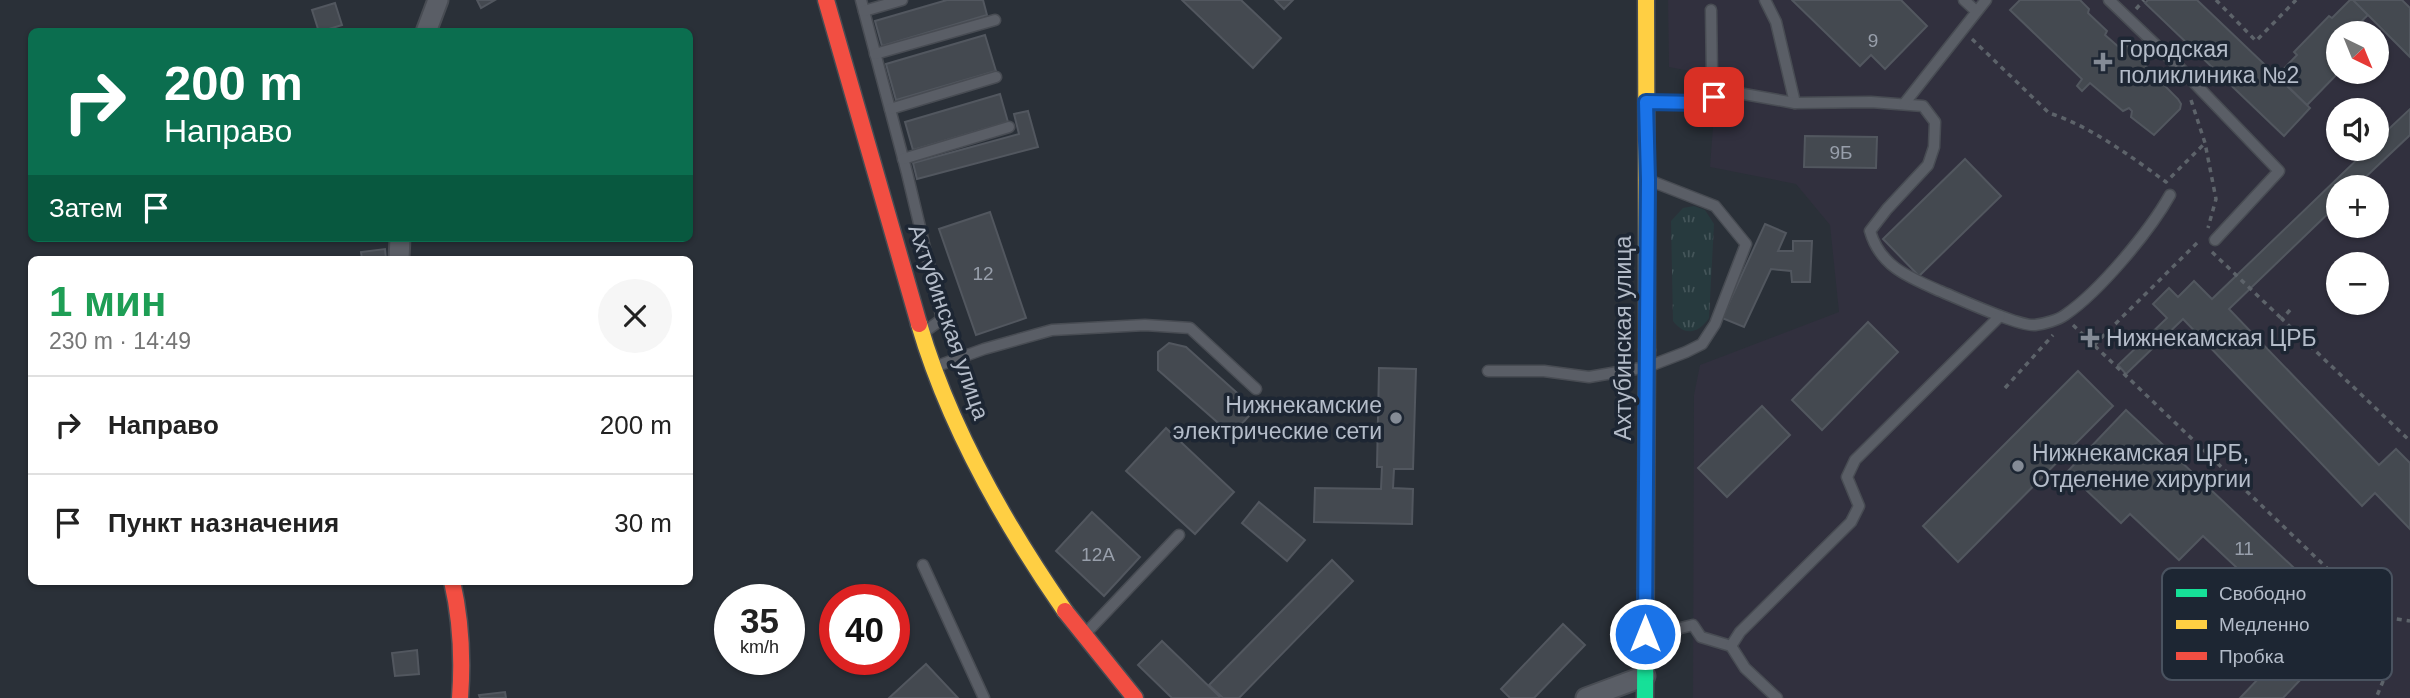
<!DOCTYPE html>
<html lang="ru">
<meta charset="utf-8">
<style>
body{margin:0;font-family:Helvetica,sans-serif;background:#f6f6f6;color:#222;height:100vh;display:flex;flex-direction:column;font-size:26px;white-space:nowrap}
*{box-sizing:border-box;margin:0}
p{font-size:23px;color:#767676}
.icon{flex:none;width:38px;height:38px;fill:none;stroke:currentColor;stroke-width:2;stroke-linecap:round;stroke-linejoin:round}
.map{position:relative;flex:1;overflow:hidden}
.details{position:absolute;left:28px;top:256px;width:665px;height:329px;display:flex;flex-direction:column;background:#fff;border-radius:10px;box-shadow:0 2px 5px #0004}
.details>*{flex:none}
.banner{position:absolute;left:28px;top:28px;width:665px;height:214px;border-radius:10px;box-shadow:0 2px 5px #0004;background:#0b6e4f;color:#fff;overflow:hidden}
.needle{width:46px;rotate:137deg}
.fabs{position:absolute;left:2326px;top:21px;display:grid;gap:14px}
.fabs a{display:grid;place-items:center;width:63px;height:63px;border-radius:50%;background:#fff;box-shadow:0 2px 5px #0004;font-size:35px}
.speed{position:absolute;left:714px;top:584px;display:flex;gap:14px;font-size:35px;font-weight:700;text-align:center}
.speed>*{display:grid;place-content:center;width:91px;height:91px;border-radius:50%;background:#fff;box-shadow:0 2px 5px #0004;line-height:1}
.speed small{font-size:18px;font-weight:400}
.speed .limit{border:10px solid #d22;background:#fff;color:#111}
.pin{position:absolute;display:grid;place-items:center;width:60px;height:60px;color:#fff;margin:-30px;border-radius:14px;box-shadow:0 4px 10px #0006}
.me{position:absolute;width:77px;margin:-38px;rotate:0deg;stroke-linejoin:round;filter:drop-shadow(0 0 5px #0008)}
.turn{display:flex;align-items:center;gap:24px;height:147px;padding:0 21px;font-size:32px}
.turn .icon{width:91px;height:91px;stroke-width:2.5}
.turn b{display:block;font-size:49px;line-height:60px}
.then{display:flex;align-items:center;height:66px;padding:0 21px;background:#0003;gap:14px;font-size:26px}
.round{display:grid;place-items:center;flex:none;width:74px;height:74px;border-radius:37px;background:#f6f6f6}
.summary{display:flex;align-items:center;justify-content:space-between;height:119px;padding:0 21px}
h1{font-size:42px;font-weight:700;line-height:52px;color:#1e9e55}
ul{padding:0;list-style:none}
li{display:flex;align-items:center;gap:21px;height:98px;padding:0 21px;border-top:2px solid #e0e0e0}
li div{flex:1}
li b{display:block;font-size:26px}
li em{font-style:normal}
.map>svg:first-child{display:block}
.medical{fill:#31303e;fill-rule:evenodd}
.grass{fill:url(#grass-tufts)}
.building{fill:#444950;stroke:#52575f;stroke-width:2}
.lines{fill:none;stroke-linecap:round;stroke-linejoin:round}
.lane-casing{stroke:#484c53;stroke-width:13}
.street-casing{stroke:#484c53;stroke-width:23}
.fast-casing{stroke:#484c53;stroke-width:19}
.slow-casing{stroke:#484c53;stroke-width:19}
.jam-casing{stroke:#484c53;stroke-width:19}
.path{stroke:#5d636a;stroke-width:3.5;stroke-dasharray:5 5;stroke-linecap:butt}
.lane{stroke:#5a5e66;stroke-width:10}
.street{stroke:#5a5e66;stroke-width:19}
.fast{stroke:#16e098;stroke-width:16}
.slow{stroke:#ffcf43;stroke-width:16}
.jam{stroke:#f24e42;stroke-width:16}
.route-casing{stroke:#114b97;stroke-width:18}
.route{stroke:#1a73e8;stroke-width:12}
.poi-dot{fill:#848b96;stroke:#1d2633;stroke-width:2.5}
.labels{text-anchor:middle;dominant-baseline:central;stroke-width:7;stroke-linejoin:round;paint-order:stroke}
.number-label{font-size:19px;fill:#989fab}
.poi-label{font-size:23px;fill:#b4bcc9;stroke:#1d2633;text-anchor:start}
.street-label{font-size:23px;fill:#b4bcc9;stroke:#1d2633}
.key{fill:#1d2633;stroke:#4a5360;stroke-width:2}
.key-label{font-size:19px;fill:#b4bcc9}
</style>
<div class="map">
<svg width="2410" height="698" viewBox="0 0 2410 698">
<defs>
<pattern id="grass-tufts" width="24" height="20" patternUnits="userSpaceOnUse" patternTransform="scale(1.75)"><rect width="24" height="20" fill="#273a3e"/><path d="M3 7l-1-3M5 7V3M7 7l1-3M15 17l-1-3M17 17v-4M19 17l1-3" fill="none" stroke="#445559"/></pattern>
</defs>
<rect width="100%" height="100%" fill="#2a3038"/>
<path class="medical" d="M 1668,0 L 2410,0 L 2410,698 L 1693,698 L 1694,395 L 1700,365 L 1839,312 L 1830,225 L 1796,184 L 1710,167 L 1715,99 L 1726,98 L 1727,78 L 1669,67 ZM 2338,33 L 2376,33 L 2376,72 L 2338,72 ZM 2338,110 L 2376,110 L 2376,149 L 2338,149 ZM 2338,187 L 2376,187 L 2376,226 L 2338,226 ZM 2338,264 L 2376,264 L 2376,303 L 2338,303 Z"/>
<path class="grass" d="M 1694,206 L 1705,210 L 1714,224 L 1709,318 C 1699,333 1685,337 1673,321 L 1671,221 L 1683,208 Z"/>
<g class="building">
<path d="M 477,0 L 495,0 L 481,8 Z"/>
<path d="M 947,0 L 983,0 L 987,15 L 882,46 L 875,21 Z"/>
<path d="M 1182,0 L 1241,0 L 1281,38 L 1253,68 Z"/>
<path d="M 1275,0 L 1293,0 L 1284,9 Z"/>
<path d="M 1792,0 L 1901,0 L 1927,26 L 1885,69 L 1871,55 L 1860,66 Z"/>
<path d="M 2020,0 L 2080,0 L 2089,9 L 2088,13 L 2107,31 L 2105,35 L 2121,49 L 2127,45 L 2154,75 L 2154,80 L 2164,85 L 2178,99 L 2181,104 L 2180,109 L 2154,135 L 2131,117 L 2132,111 L 2129,108 L 2123,111 L 2090,83 L 2082,91 L 2077,86 L 2082,79 L 2010,10 Z"/>
<path d="M 2148,0 L 2197,0 L 2310,108 L 2284,136 L 2145,3 Z"/>
<path d="M 2350,0 L 2353,0 L 2368,15 L 2349,33 L 2338,33 L 2339,72 L 2307,105 L 2277,76 L 2297,55 L 2294,52 L 2329,16 L 2332,18 Z"/>
<path d="M 2353,0 L 2402,0 L 2410,8 L 2410,57 Z"/>
<path d="M 335,3 L 342,25 L 319,32 L 312,10 Z"/>
<path d="M 985,35 L 996,71 L 896,100 L 886,64 Z"/>
<path d="M 1000,94 L 1008,122 L 913,150 L 905,122 Z"/>
<path d="M 2410,109 L 2410,135 L 2355,187 L 2338,187 L 2338,204 L 2229,309 L 2379,465 L 2396,449 L 2410,463 L 2410,529 L 2375,493 L 2362,506 L 2183,319 L 2126,374 L 2118,365 L 2167,318 L 2153,304 L 2169,288 L 2178,297 L 2194,281 L 2212,299 L 2368,149 L 2376,149 L 2376,141 Z"/>
<path d="M 1028,111 L 1038,147 L 917,179 L 913,163 L 1019,134 L 1014,114 Z"/>
<path d="M 1805,136 L 1877,137 L 1876,168 L 1804,167 Z"/>
<path d="M 1965,159 L 2001,196 L 1919,276 L 1883,239 Z"/>
<path d="M 990,212 L 1026,318 L 976,335 L 939,229 Z"/>
<path d="M 1765,224 L 1786,233 L 1778,251 L 1793,251 L 1793,241 L 1812,241 L 1810,282 L 1792,282 L 1791,271 L 1771,269 L 1744,327 L 1722,318 Z"/>
<path d="M 385,249 L 386,259 L 362,259 L 361,252 Z"/>
<path d="M 1868,322 L 1898,352 L 1822,430 L 1792,400 Z"/>
<path d="M 1169,343 L 1186,347 L 1255,409 L 1232,435 L 1158,370 L 1158,352 Z"/>
<path d="M 1379,368 L 1416,369 L 1413,469 L 1394,469 L 1393,488 L 1413,489 L 1412,524 L 1314,522 L 1315,488 L 1381,489 L 1382,467 L 1377,467 Z"/>
<path d="M 2078,371 L 2113,406 L 1958,562 L 1923,526 Z"/>
<path d="M 1762,406 L 1790,435 L 1727,497 L 1698,468 Z"/>
<path d="M 2126,410 L 2360,630 L 2314,678 L 2286,652 L 2305,632 L 2203,536 L 2179,560 L 2130,514 L 2121,523 L 2067,472 Z"/>
<path d="M 1166,428 L 1234,492 L 1195,534 L 1126,471 Z"/>
<path d="M 1259,502 L 1305,540 L 1287,561 L 1242,523 Z"/>
<path d="M 1092,512 L 1140,557 L 1104,596 L 1056,551 Z"/>
<path d="M 1332,560 L 1353,581 L 1239,698 L 1223,698 L 1209,685 Z"/>
<path d="M 1563,624 L 1585,645 L 1534,698 L 1510,698 L 1501,689 Z"/>
<path d="M 1162,641 L 1220,697 L 1219,698 L 1172,698 L 1138,665 Z"/>
<path d="M 417,650 L 419,674 L 395,676 L 392,653 Z"/>
<path d="M 2280,656 L 2303,677 L 2283,698 L 2240,698 Z"/>
<path d="M 926,664 L 958,698 L 889,698 Z"/>
<path d="M 505,692 L 506,698 L 480,698 L 479,695 Z"/>
</g>
<g class="lines">
<defs>
<g id="lane">
<path d="M 861,0 L 907,173 L 942,319 L 923,333"/>
<path d="M 1765,0 L 1776,22 L 1795,103"/>
<path d="M 1964,0 L 1976,11"/>
<path d="M 2109,0 L 2180,68 L 2279,171 L 2215,240"/>
<path d="M 864,11 L 902,0"/>
<path d="M 875,54 L 995,20"/>
<path d="M 1647,102 L 1701,103 L 1727,91 L 1795,103 L 1871,102 L 1923,106 L 1935,122 L 1934,147 L 1928,165 L 1887,209 L 1870,231 C 1880,266 1908,277 1940,291 C 1957,298 2020,327 2035,325 C 2044,324 2058,320 2065,315 C 2100,291 2149,232 2170,195"/>
<path d="M 1701,103 L 1712,75 L 1711,10"/>
<path d="M 1904,104 L 1986,0"/>
<path d="M 890,109 L 996,77"/>
<path d="M 903,159 L 1009,127"/>
<path d="M 937,366 L 984,349 L 1052,330 L 1145,325 L 1190,328 L 1256,389"/>
<path d="M 1488,371 L 1544,371 L 1589,377 L 1647,367 L 1686,352 L 1702,344 L 1715,324 L 1746,244 L 1715,206 L 1651,181"/>
<path d="M 923,565 L 984,698"/>
<path d="M 1646,633 L 1656,634 L 1693,625 L 1701,637 L 1731,646"/>
<path d="M 1085,634 L 1179,535"/>
<path d="M 1777,698 L 1745,668 L 1731,646 L 1740,632 L 1851,522 L 1859,506 L 1847,477 L 1855,460 L 2000,316"/>
</g>
<g id="street">
<path d="M 426,32 L 438,0"/>
<path d="M 399,259 L 400,238"/>
<path d="M 1586,698 L 1645,676"/>
</g>
<path id="fast" d="M 1645,698 L 1647,350"/>
<g id="slow">
<path d="M 1646,0 L 1647,350"/>
<path d="M 919,324 C 949,427 1004,523 1065,611"/>
</g>
<g id="jam">
<path d="M 826,0 L 919,324"/>
<path d="M 452,581 C 461,620 463,658 460,698"/>
<path d="M 1065,611 L 1135,698"/>
</g>
</defs>
<use href="#lane" class="lane-casing"/>
<use href="#street" class="street-casing"/>
<use href="#fast" class="fast-casing"/>
<use href="#slow" class="slow-casing"/>
<use href="#jam" class="jam-casing"/>
<g class="path">
<path d="M 2216,0 L 2256,41 L 2296,0"/>
<path d="M 2136,9 L 2144,0"/>
<path d="M 1972,39 L 2049,113 C 2090,126 2132,157 2166,182 L 2205,143"/>
<path d="M 2191,100 L 2205,143 L 2216,199 L 2208,228"/>
<path d="M 2212,252 L 2282,319"/>
<path d="M 2290,310 L 2282,319 L 2410,441"/>
<path d="M 2073,325 L 2377,616 L 2392,660 L 2376,698"/>
<path d="M 2094,345 L 2200,240"/>
<path d="M 2005,388 L 2053,335"/>
<path d="M 2377,616 L 2410,621"/>
</g>
<use href="#lane" class="lane"/>
<use href="#street" class="street"/>
<use href="#fast" class="fast"/>
<use href="#slow" class="slow"/>
<use href="#jam" class="jam"/>
</g>
<g class="lines">
<defs>
<path id="route" d="M 1645,634 L 1648,180 L 1646,102 L 1701,103 L 1714,97"/>
</defs>
<use href="#route" class="route-casing"/>
<use href="#route" class="route"/>
</g>
<g class="poi-dot">
<path d="M2099.5 51.5h7v7h7v7h-7v7h-7v-7h-7v-7h7z"/>
<path d="M2086.5 327.5h7v7h7v7h-7v7h-7v-7h-7v-7h7z"/>
<circle cx="1396" cy="418" r="7"/>
<circle cx="2018" cy="466" r="7"/>
</g>
<g class="labels">
<g class="number-label">
<text x="1873" y="40">9</text>
<text x="1841" y="152">9Б</text>
<text x="983" y="273">12</text>
<text x="2244" y="548">11</text>
<text x="1098" y="554">12А</text>
</g>
<g class="poi-label">
<text x="2119" y="49">Городская<tspan x="2119" dy="26">поликлиника №2</tspan></text>
<text x="2106" y="338">Нижнекамская ЦРБ</text>
<text x="1382" y="405" text-anchor="end">Нижнекамские<tspan x="1382" dy="26">электрические сети</tspan></text>
<text x="2032" y="453">Нижнекамская ЦРБ,<tspan x="2032" dy="26">Отделение хирургии</tspan></text>
</g>
<g class="street-label">
<text transform="translate(949 322) rotate(71)">Ахтубинская улица</text>
<text transform="translate(1623 338) rotate(-90)">Ахтубинская улица</text>
</g>
</g>
<rect x="2162" y="568" width="230" height="112" rx="10" class="key"/>
<rect x="2176" y="589" width="31" height="8" fill="#16e098"/>
<rect x="2176" y="620" width="31" height="9" fill="#ffcf43"/>
<rect x="2176" y="652" width="31" height="8" fill="#f24e42"/>
<g class="key-label">
<text x="2219" y="600">Свободно</text>
<text x="2219" y="631">Медленно</text>
<text x="2219" y="663">Пробка</text>
</g>
</svg>
<div class="fabs">
<a><svg class="needle" viewBox="-14 -14 28 28"><path d="M0-13l5 13h-10z" fill="#e53935"/><path d="M0 13l5-13h-10z" fill="#767676"/></svg></a>
<a><svg class="icon" aria-label="sound" viewBox="0 0 24 24"><path d="M4 9h4l5-4v14l-5-4H4zM17 9q2 3 0 6"/></svg></a>
<a>+</a>
<a>−</a>
</div>
<div class="speed"><div>35<small>km/h</small></div><div class="limit">40</div></div>
<div class="pin" style="left:1714px;top:97px;background:#d93025"><svg class="icon" aria-label="arrive" viewBox="0 0 24 24"><path d="M6 21V4h12l-3 4 3 4H6"/></svg></div>
<svg class="me" style="left:1645px;top:634px" viewBox="-20 -20 40 40"><circle r="17" fill="#1a73e8" stroke="#fff" stroke-width="3"/><path d="M0-11L8 9 0 5-8 9z" fill="#fff"/></svg>
<div class="banner">
<div class="turn"><svg class="icon" aria-label="right" viewBox="0 0 24 24"><path d="M7 20v-9h11M14 6l5 5-5 5"/></svg><div><b>200 m</b>Направо</div></div>
<div class="then">Затем<svg class="icon" aria-label="arrive" viewBox="0 0 24 24"><path d="M6 21V4h12l-3 4 3 4H6"/></svg></div>
</div>
<section class="details">
<div class="summary"><div><h1>1 мин</h1><p>230 m · 14:49</p></div><a class="round"><svg class="icon" aria-label="close" viewBox="0 0 24 24"><path d="M6 6l12 12M18 6L6 18"/></svg></a></div>
<ul>
<li><svg class="icon" aria-label="right" viewBox="0 0 24 24"><path d="M7 20v-9h11M14 6l5 5-5 5"/></svg><div><b>Направо</b></div><em>200 m</em></li>
<li><svg class="icon" aria-label="arrive" viewBox="0 0 24 24"><path d="M6 21V4h12l-3 4 3 4H6"/></svg><div><b>Пункт назначения</b></div><em>30 m</em></li>
</ul>
</section>
</div>
